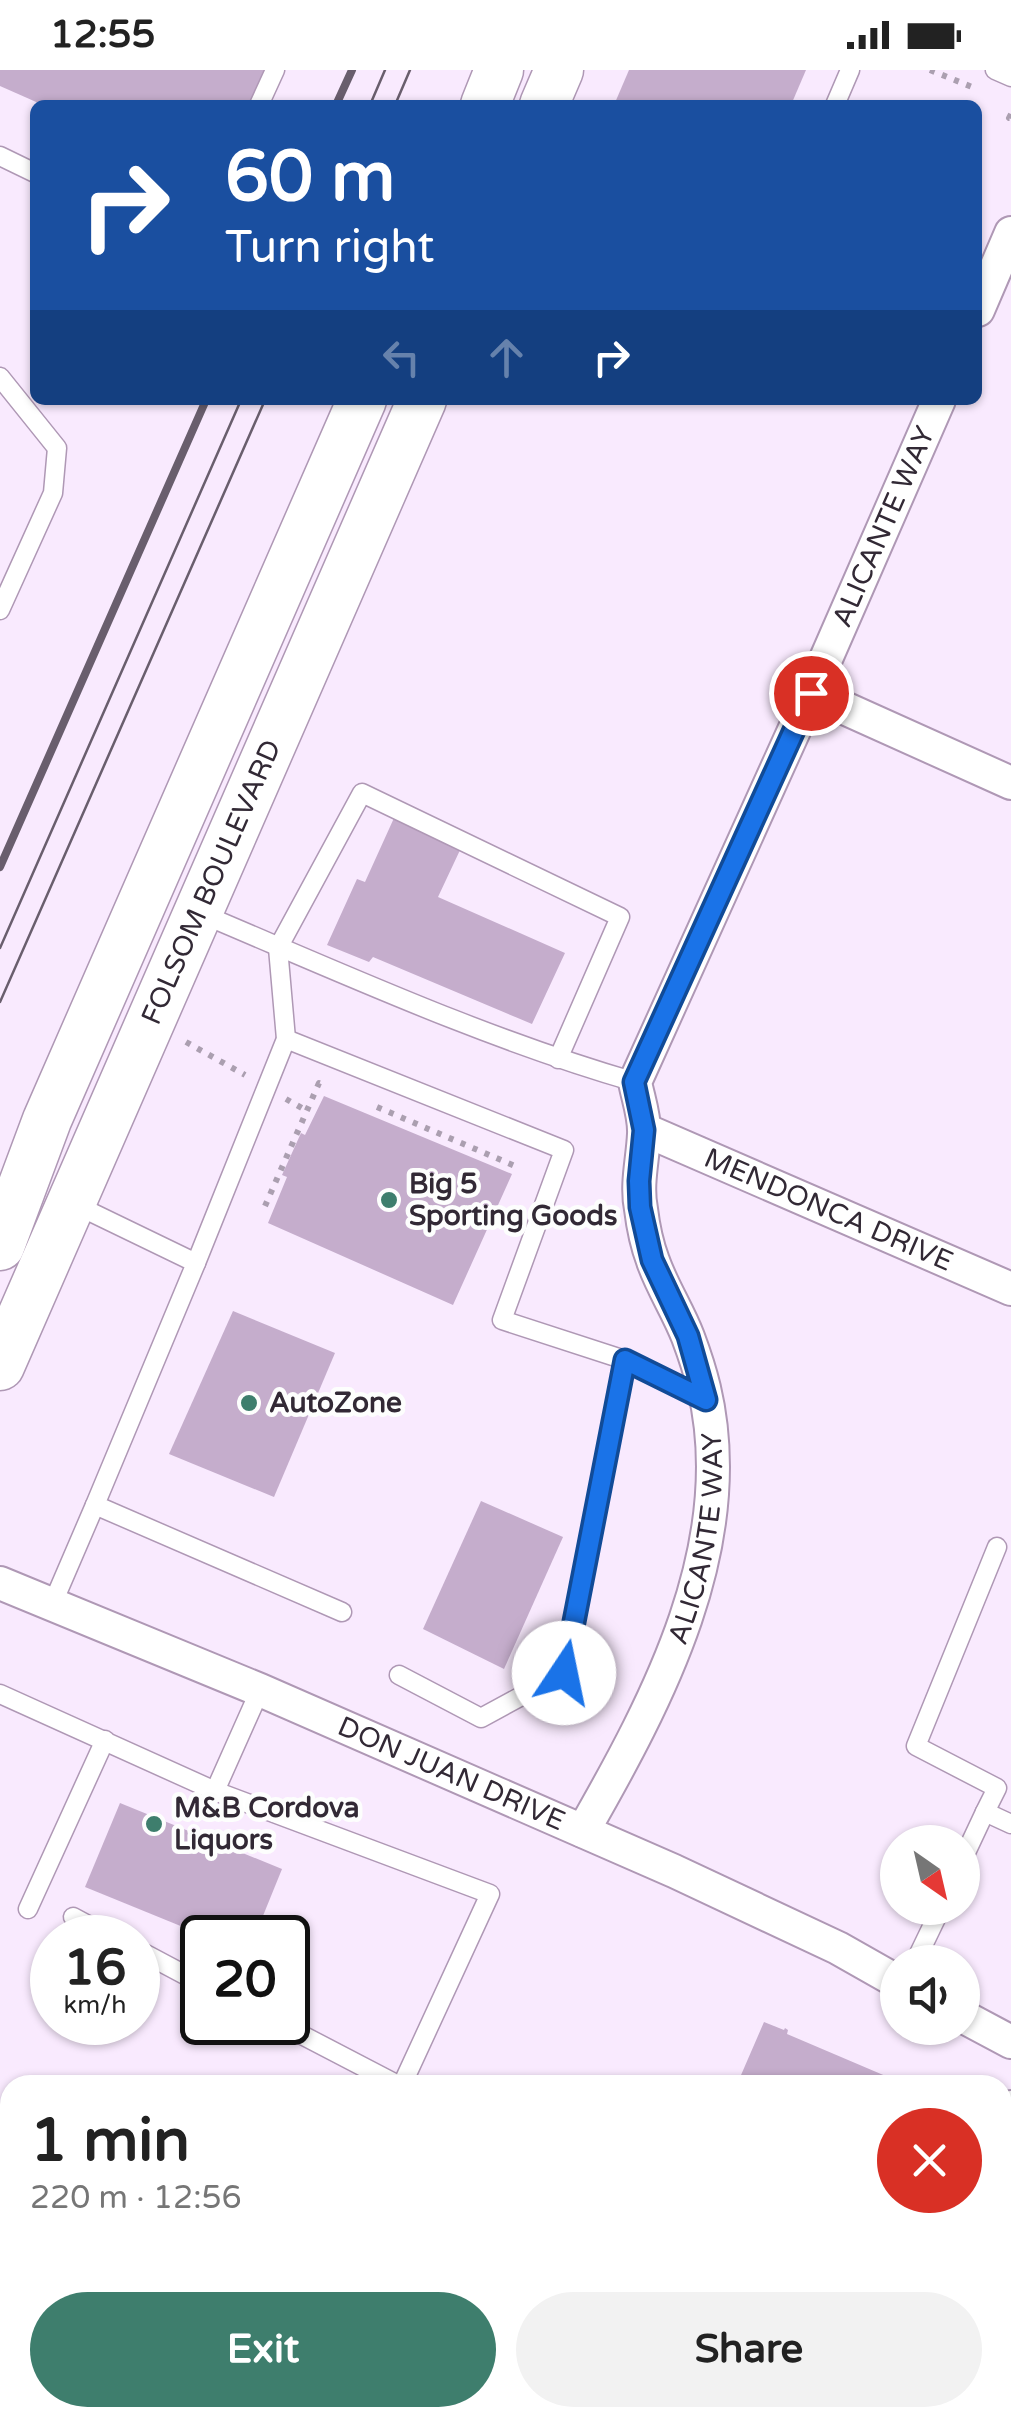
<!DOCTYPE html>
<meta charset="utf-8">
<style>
body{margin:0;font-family:"Varela Round",sans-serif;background:#f2f2f2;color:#222;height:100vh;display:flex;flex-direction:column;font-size:38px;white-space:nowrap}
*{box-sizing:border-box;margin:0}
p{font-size:32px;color:#767676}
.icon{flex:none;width:55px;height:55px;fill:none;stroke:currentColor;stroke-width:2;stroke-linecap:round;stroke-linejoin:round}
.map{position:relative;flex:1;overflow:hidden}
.sheet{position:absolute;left:0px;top:2005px;width:1012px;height:352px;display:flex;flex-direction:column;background:#fff;border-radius:30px 30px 0 0;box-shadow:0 2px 8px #0004}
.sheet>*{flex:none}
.top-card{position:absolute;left:30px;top:30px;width:952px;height:305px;border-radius:15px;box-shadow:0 2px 8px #0004;background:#1a4fa0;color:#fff;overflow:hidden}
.needle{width:65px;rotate:146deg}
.fabs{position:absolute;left:880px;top:1755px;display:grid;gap:20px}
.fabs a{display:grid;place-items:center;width:100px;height:100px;border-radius:50%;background:#fff;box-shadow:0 2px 8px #0004;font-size:50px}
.speed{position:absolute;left:30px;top:1845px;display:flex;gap:20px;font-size:50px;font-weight:700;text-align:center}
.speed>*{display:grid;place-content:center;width:130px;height:130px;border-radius:50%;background:#fff;box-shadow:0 2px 8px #0004;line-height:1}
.speed small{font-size:25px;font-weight:400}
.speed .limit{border:5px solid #111;border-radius:15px;background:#fff;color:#111}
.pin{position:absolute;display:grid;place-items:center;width:85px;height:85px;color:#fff;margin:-42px;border:5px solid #fff;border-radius:50%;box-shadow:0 2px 10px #0007}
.me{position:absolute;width:110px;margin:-55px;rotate:11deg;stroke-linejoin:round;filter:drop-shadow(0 0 8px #0008)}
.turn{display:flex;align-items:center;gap:35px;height:210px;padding:0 30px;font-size:45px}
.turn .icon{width:130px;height:130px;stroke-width:2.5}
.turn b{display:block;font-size:70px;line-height:85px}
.lanes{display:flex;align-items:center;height:95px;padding:0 30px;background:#0003;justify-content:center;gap:50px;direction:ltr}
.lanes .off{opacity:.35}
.round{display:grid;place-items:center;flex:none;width:105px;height:105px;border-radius:52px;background:#f2f2f2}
.head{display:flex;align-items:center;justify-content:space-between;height:170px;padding:0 30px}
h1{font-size:60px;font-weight:700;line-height:75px}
.button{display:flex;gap:20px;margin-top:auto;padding:20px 30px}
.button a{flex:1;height:115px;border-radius:60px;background:#3e7e6d;color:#fff;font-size:40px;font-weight:700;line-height:115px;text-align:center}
.button a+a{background:#f2f2f2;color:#222}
.status{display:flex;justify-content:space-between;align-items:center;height:70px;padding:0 50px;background:#fff;direction:ltr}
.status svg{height:28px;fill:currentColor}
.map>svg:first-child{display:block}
.building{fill:#c5adcc}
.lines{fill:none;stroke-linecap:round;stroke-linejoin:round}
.service-casing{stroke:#af98b5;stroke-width:21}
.minor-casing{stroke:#af98b5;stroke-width:36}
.secondary-casing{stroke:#af98b5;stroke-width:51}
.path{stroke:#ab9fb0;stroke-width:6;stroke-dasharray:5 8;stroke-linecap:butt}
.service{stroke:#fff;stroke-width:18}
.minor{stroke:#fff;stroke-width:32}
.secondary{stroke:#fff;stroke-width:48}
.tram{stroke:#695e6d;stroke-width:2.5}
.rail{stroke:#695e6d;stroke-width:8}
.route-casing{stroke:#114b97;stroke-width:25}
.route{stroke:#1a73e8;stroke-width:18}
.poi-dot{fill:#3e7e6d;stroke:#fdfefd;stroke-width:4}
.labels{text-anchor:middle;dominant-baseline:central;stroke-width:9;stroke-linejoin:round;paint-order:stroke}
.street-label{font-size:28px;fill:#322935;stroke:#fdfefd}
.poi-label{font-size:28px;font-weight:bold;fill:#322935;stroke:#fdfefd;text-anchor:start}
</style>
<div class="status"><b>12:55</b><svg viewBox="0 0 49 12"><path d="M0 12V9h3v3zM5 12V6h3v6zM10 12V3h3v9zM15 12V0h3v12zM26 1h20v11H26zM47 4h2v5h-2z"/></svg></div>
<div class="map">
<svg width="1011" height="2356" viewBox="0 0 1011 2356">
<rect width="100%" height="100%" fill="#f9eafe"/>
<g class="building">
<path d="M 0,0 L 264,0 L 249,35 L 43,35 L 0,16 Z"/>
<path d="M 629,0 L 806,0 L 791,35 L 614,35 Z"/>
<path d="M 394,748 L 461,778 L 438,827 L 565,883 L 532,954 L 373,887 L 369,892 L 327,875 L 357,809 L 365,812 Z"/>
<path d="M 324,1026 L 512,1104 L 453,1235 L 268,1153 L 287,1107 L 282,1105 L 301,1063 L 305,1065 Z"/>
<path d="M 233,1241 L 335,1283 L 274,1427 L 169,1384 Z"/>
<path d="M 481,1431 L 563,1467 L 504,1599 L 423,1559 Z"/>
<path d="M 120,1733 L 282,1799 L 254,1868 L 210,1868 L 85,1817 Z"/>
<path d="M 764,1952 L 784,1960 L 785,1958 L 788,1960 L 787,1964 L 888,2007 L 884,2015 L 745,2015 L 738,2012 Z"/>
</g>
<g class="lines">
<defs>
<g id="service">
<path d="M 995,0 L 1011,7"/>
<path d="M 259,35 L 275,0"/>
<path d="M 835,35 L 850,0"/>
<path d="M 0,86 L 35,103"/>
<path d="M 0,307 L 57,378 L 53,423 L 0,540"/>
<path d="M 202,844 C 344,904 486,969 635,1012"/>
<path d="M 286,969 L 564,1080 L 502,1250 L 625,1290 L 706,1330"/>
<path d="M 72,1133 L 196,1193 L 95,1435 L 342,1542"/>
<path d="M 196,1193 L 286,969 L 278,878 L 362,723 L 620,847 L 558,989"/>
<path d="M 52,1535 L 95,1435"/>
<path d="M 399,1605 L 481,1648 L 564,1603 L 625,1290"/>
<path d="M 260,1620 L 215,1721 L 490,1824 L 402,2015"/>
<path d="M 0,1624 L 215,1721"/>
<path d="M 985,1742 L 997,1718 L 916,1676 L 997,1477"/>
<path d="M 962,1791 L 985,1742 L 1011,1754"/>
<path d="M 28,1839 L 105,1670"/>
<path d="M 73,1847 L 112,1868"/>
<path d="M 138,1880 L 202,1914"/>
<path d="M 915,1892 L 941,1838"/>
<path d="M 277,1952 L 398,2015"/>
<path d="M 0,2096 L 8,2099 L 10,2125"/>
<path d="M 0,2149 L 10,2128"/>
<path d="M 0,2331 L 10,2333"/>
<path d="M 69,2348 L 95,2356"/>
<path d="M 140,2356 L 144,2348"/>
<path d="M 256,2356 L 260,2348"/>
</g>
<g id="minor">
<path d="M 978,240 L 1011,163"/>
<path d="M 811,623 L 1011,713"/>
<path id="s1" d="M 645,1060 L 1011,1219"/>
<path id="s2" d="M 0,1513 L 260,1620 L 674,1801 L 838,1878 L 898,1912"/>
<path id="s3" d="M 583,1761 C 658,1630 741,1474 704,1318 C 700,1301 694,1283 688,1267 C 678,1241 662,1217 653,1191 C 647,1175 643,1156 641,1139 C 636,1114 643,1089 644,1064 C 645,1047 638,1028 635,1012 L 811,623 L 939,330"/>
<path d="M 962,1946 L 1011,1972"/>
<path d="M 1002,2055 L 1011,2037"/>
<path d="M 669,2348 L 686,2356"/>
<path d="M 542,2356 L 546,2348"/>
<path d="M 861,2356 L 865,2348"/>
</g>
<g id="secondary">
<path d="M 485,35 L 499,0"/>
<path d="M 544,35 L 559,0"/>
<path d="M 0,1176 L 47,1050 L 362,330"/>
<path id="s4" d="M 0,1296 L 422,330"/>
</g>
</defs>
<use href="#service" class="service-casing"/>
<use href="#minor" class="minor-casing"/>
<use href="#secondary" class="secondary-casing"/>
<g class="path">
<path d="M 930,0 L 977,19"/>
<path d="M 1011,44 L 1009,48 L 1011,48"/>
<path d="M 186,972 L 245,1005"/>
<path d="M 286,1029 L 307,1041"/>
<path d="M 377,1037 L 515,1096"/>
<path d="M 265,1136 L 319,1013 L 324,1015"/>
</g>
<use href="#service" class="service"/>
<use href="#minor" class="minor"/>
<use href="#secondary" class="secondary"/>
<g class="tram">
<path d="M 370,35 L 385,0"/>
<path d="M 395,35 L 410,0"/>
<path d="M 0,878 L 241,330"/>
<path d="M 0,932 L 265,330"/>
</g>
<g class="rail">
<path d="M 336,35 L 352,0"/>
<path d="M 0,797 L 206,330"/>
</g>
</g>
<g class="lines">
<defs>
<path id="route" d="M 564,1603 L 625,1290 L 706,1330 L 688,1266 L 652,1190 L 640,1137 L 639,1111 L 644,1060 L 634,1012 L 811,623"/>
</defs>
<use href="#route" class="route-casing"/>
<use href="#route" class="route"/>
</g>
<g class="poi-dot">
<circle cx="389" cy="1130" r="10"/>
<circle cx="249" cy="1333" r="10"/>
<circle cx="154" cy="1754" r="10"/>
</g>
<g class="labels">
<g class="street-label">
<text stroke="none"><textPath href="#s3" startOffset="1398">ALICANTE WAY</textPath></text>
<text stroke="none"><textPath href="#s4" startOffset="528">FOLSOM BOULEVARD</textPath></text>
<text stroke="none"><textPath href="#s1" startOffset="200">MENDONCA DRIVE</textPath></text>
<text stroke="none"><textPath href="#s3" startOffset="318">ALICANTE WAY</textPath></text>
<text stroke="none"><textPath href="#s2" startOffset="490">DON JUAN DRIVE</textPath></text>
</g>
<g class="poi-label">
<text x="409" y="1114">Big 5<tspan x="409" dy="32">Sporting Goods</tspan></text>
<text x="269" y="1333">AutoZone</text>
<text x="174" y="1738">M&amp;B Cordova<tspan x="174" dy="32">Liquors</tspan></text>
</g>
</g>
</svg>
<div class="fabs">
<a><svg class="needle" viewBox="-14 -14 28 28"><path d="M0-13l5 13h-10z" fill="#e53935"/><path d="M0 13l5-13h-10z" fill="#767676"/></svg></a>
<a><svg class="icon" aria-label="sound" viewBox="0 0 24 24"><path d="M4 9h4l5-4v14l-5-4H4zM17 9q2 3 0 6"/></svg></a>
</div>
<div class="speed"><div>16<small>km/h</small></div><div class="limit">20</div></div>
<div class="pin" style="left:811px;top:623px;background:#d93025"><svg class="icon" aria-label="arrive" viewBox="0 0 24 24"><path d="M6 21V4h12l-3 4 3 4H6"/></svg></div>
<svg class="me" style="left:564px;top:1603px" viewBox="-20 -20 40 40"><circle r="19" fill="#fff"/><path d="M0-13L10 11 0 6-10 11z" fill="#1a73e8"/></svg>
<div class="top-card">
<div class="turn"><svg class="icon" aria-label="right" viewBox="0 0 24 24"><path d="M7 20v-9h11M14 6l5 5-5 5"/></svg><div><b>60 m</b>Turn right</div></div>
<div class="lanes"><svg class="icon off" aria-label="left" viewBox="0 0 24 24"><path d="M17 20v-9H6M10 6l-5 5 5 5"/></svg><svg class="icon off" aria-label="ahead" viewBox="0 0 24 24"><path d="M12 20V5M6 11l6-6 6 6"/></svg><svg class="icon" aria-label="right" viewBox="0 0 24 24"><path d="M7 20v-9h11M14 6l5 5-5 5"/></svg></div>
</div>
<section class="sheet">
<div class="head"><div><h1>1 min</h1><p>220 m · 12:56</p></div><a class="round" style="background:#d93025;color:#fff"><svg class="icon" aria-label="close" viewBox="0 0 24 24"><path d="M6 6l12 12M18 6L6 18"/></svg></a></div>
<div class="button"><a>Exit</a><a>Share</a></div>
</section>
</div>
